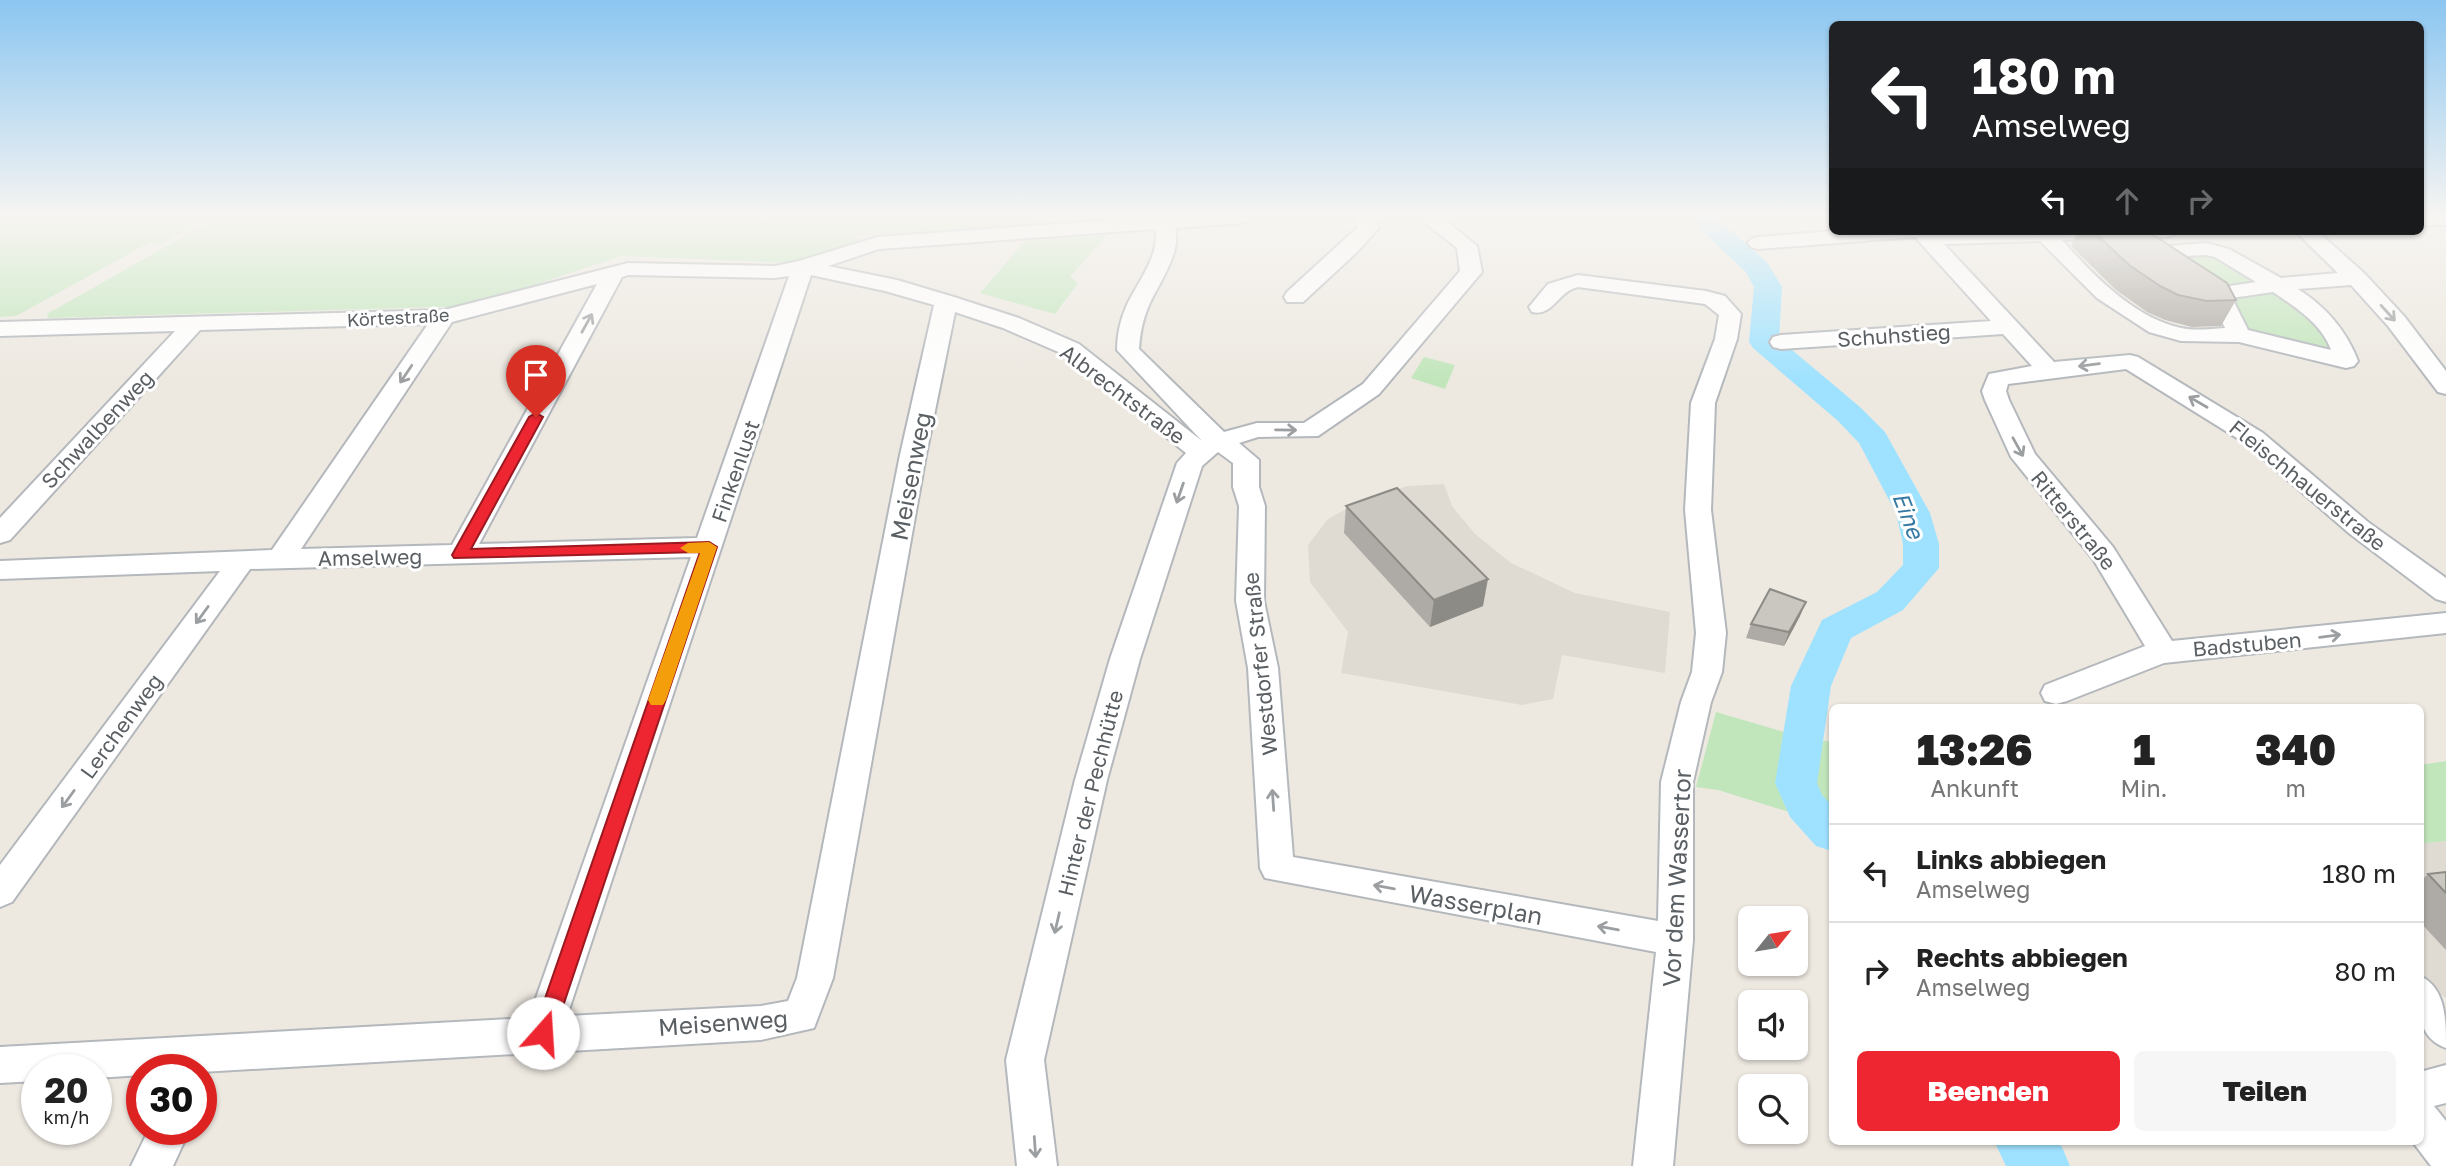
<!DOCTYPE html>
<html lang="de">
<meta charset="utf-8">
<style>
body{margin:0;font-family:"Golos Text",sans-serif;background:#f6f6f6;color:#222;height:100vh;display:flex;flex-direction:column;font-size:26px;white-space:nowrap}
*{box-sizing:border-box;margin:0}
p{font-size:23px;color:#767676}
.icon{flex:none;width:38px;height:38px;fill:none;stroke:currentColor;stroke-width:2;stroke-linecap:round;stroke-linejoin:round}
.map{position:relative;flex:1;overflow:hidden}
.panel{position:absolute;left:1829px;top:704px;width:595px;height:441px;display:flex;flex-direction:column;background:#fff;border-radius:10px;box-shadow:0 2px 5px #0004}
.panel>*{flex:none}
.top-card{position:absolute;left:1829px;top:21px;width:595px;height:214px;border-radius:10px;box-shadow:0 2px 5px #0004;background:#202124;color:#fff;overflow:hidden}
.needle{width:46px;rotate:60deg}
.tools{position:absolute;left:1738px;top:906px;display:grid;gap:14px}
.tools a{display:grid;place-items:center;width:70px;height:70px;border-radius:10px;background:#fff;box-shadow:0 2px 5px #0004;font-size:35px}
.speed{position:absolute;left:21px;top:1054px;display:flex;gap:14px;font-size:35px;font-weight:700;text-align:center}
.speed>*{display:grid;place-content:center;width:91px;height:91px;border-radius:50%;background:#fff;box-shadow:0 2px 5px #0004;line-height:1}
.speed small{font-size:18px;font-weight:400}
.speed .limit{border:10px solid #d22;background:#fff;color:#111}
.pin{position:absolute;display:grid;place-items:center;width:60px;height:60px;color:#fff;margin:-72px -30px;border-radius:50% 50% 50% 0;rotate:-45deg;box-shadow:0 0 7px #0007}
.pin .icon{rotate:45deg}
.me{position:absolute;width:77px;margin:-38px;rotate:19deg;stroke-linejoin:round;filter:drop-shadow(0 0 5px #0008)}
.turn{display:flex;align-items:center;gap:24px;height:147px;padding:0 28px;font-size:32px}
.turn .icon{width:91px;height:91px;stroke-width:2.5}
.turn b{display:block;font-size:49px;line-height:60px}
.lanes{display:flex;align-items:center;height:66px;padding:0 28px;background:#0003;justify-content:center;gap:35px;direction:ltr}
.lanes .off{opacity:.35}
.eta{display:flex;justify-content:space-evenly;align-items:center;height:119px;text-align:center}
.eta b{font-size:42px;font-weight:800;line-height:49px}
.primary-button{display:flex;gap:14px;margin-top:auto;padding:14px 28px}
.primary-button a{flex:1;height:80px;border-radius:10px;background:#ee2632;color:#fff;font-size:28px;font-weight:800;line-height:80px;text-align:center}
.primary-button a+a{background:#f6f6f6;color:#222}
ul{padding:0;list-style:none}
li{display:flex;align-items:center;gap:21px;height:98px;padding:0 28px;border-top:2px solid #e0e0e0}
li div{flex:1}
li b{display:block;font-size:26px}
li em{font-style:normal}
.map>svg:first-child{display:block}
.education{fill:#dfdad2}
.green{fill:#c2e6bc}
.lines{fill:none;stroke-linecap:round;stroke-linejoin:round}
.river{fill:#9fe2ff;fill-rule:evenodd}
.minor-casing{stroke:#b4b8bc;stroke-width:4}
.minor{fill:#fff;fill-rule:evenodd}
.wall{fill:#aeaaa5}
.shaded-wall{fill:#8d8b86}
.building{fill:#cac6c0;stroke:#8d8b86;stroke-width:2}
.oneway{stroke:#9c9fa1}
.route{fill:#ee2632;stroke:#9b1920;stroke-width:2}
.slow{fill:#f59e0b}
.labels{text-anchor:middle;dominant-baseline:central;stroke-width:6;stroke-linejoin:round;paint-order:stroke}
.far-street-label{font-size:18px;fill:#5a5f63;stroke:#fff}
.street-label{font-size:21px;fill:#5a5f63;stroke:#fff}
.water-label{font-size:23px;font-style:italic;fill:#3679a2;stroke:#fff}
.near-street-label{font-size:24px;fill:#5a5f63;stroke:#fff}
</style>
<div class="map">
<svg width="2446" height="1166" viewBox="0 0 2446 1166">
<rect width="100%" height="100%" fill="#ede9e1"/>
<g class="education">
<path d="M 1444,484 L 1452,506 L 1475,534 L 1511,563 L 1575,593 L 1670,612 L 1665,673 L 1562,655 L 1553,699 L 1522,705 L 1341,673 L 1348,632 L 1310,582 L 1308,545 L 1328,519 L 1365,499 L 1408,486 Z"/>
<path d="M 2446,841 L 2446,998 L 2420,983 L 2420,844 Z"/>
</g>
<g class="green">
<path d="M 0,217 L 211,217 L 161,244 L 149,243 L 16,316 L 0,317 Z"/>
<path d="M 218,217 L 1151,217 L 854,236 L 859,240 L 793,263 L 621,256 L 471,306 L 48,318 L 47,314 Z"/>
<path d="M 1107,235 L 1070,277 L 1078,283 L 1055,314 L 980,293 L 1025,241 Z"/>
<path d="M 2207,251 L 2261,284 L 2221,287 L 2157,255 Z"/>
<path d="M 2276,289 L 2322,324 L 2339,357 L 2250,334 L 2233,305 L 2234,296 Z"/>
<path d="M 1424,357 L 1455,365 L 1445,389 L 1411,378 Z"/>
<path d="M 1716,712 L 1801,737 L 1832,742 L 1832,841 L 1805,817 L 1718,790 L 1696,787 Z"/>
<path d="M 2446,761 L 2446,841 L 2420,844 L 2420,765 Z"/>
</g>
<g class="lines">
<g class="river">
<path d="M 1687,217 L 1715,217 L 1767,262 L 1782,287 L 1779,339 L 1860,407 L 1885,432 L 1930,513 L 1939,544 L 1939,568 L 1903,610 L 1851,638 L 1831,686 L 1817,783 L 1822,795 L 1832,805 L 1832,851 L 1816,846 L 1790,817 L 1775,783 L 1791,686 L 1822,620 L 1877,592 L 1903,565 L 1903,544 L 1896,513 L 1859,443 L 1838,421 L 1753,348 L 1749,342 L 1754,287 L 1746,272 Z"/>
<path d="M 1994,1141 L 2054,1141 L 2062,1147 L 2070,1166 L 2006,1166 Z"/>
</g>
<defs>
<g id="minor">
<path d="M 1153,217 L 1252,217 L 1249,221 L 1242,223 L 1175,228 C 1182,255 1156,286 1147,310 C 1142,323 1140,335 1139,349 L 1224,432 L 1257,423 L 1304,423 L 1363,384 L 1460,271 L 1457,248 L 1418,217 L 1441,217 L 1477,246 L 1482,272 L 1379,394 L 1318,436 L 1258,437 L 1239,443 L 1259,460 L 1259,487 L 1265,506 L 1264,601 L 1278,668 L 1293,857 L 1658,921 L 1661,782 L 1681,702 L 1692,672 L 1696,633 L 1685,510 L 1691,403 L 1715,339 L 1719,315 L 1705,304 L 1578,287 C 1558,291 1553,317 1532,312 L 1529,307 L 1548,284 L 1578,275 L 1706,291 L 1725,296 L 1741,314 L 1737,339 L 1715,403 L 1711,510 L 1726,633 L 1722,672 L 1711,702 L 1693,782 L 1693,940 L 1673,1166 L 1633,1166 L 1656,952 L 1265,878 L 1260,868 L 1248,668 L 1236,601 L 1239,506 L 1233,487 L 1233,463 L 1218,452 L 1202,466 L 1140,659 L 1107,780 L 1044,1060 L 1057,1166 L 1017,1166 L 1006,1060 L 1075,780 L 1110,659 L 1177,463 L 1186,453 L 1063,354 L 1003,328 L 955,312 L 926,455 L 833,978 L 814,1028 L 761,1040 L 201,1072 L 201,1069 L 142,1069 L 142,1075 L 96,1078 L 96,1069 L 37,1069 L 37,1081 L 0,1083 L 0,1047 L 529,1018 L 691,557 L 250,569 L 12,902 L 0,907 L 0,865 L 220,571 L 0,579 L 0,561 L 272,550 L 428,324 L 200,330 L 10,540 L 0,543 L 0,518 L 175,331 L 0,336 L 0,322 L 444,310 L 628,263 L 775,266 L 799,261 L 877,237 ZM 1155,229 C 1161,255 1136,284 1126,307 C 1120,321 1117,335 1117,350 L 1202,441 L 1079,344 L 1019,318 L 954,297 L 897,280 L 828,266 L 879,249 ZM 628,275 L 775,278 L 789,276 L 697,538 L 479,544 L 622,277 ZM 811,275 L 885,291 L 934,305 L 900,455 L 797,978 L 788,1001 L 761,1006 L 567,1016 ZM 597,284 L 452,545 L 301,549 L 452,322 Z"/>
<path d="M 1353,217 L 1373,217 L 1379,228 L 1356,253 L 1303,302 L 1287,302 L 1284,297 L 1287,292 L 1358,227 Z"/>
<rect x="2420" y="217" width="26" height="8"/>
<path d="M 1834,231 L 2177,231 L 2174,235 L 2167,237 L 2062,240 C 2092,274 2134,318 2181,328 C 2195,331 2210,329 2225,328 L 2215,306 L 2190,287 L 2193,282 L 2201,281 L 2217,288 L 2256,282 L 2215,257 L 2206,255 L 2148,258 L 2141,256 L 2138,252 L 2141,248 L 2206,243 L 2229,249 L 2281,278 L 2338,273 L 2295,231 L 2317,231 L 2364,273 L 2404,316 L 2446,371 L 2446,394 L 2438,392 L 2388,326 L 2351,285 L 2298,289 C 2326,307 2346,330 2358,361 L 2354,366 L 2346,368 L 2239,342 L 2181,341 L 2149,332 L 2097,298 L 2040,241 L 1944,244 L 2054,362 L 2130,355 L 2138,357 L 2263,433 L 2368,522 L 2446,578 L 2446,602 L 2436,599 L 2350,534 L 2245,443 L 2126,369 L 2008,384 L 2006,391 L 2009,400 L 2035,454 L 2113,547 L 2172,641 L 2446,613 L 2446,633 L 2164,663 L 2067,701 L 2056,704 L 2045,701 L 2041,693 L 2045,685 L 2145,646 L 2093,559 L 2011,457 L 1985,400 L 1982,391 L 1989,374 L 2032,366 L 2003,334 L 1781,349 L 1773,347 L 1770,342 L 1773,337 L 1781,335 L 1991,321 L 1915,237 L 1758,249 L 1751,247 L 1748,243 L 1751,239 L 1758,237 ZM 2273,292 C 2295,307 2322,324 2331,350 L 2248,330 L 2232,298 Z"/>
<path d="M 2420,976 C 2446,988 2446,1019 2446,1048 C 2414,1036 2420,1006 2420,976 Z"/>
<path d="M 2446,1065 L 2446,1103 L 2434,1106 L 2446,1121 L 2446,1166 L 2431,1166 L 2412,1141 L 2420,1141 L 2420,1072 Z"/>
<path d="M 149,1129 L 190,1129 L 173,1166 L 131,1166 Z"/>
</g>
</defs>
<use href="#minor" class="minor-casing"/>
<use href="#minor" class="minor"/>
</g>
<g class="wall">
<path d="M 2078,231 L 2147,231 L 2236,300 L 2221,326 L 2192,327 L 2165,320 L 2147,312 L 2116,290 L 2071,246 Z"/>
<path d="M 1346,506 L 1483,606 L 1430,627 L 1344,533 Z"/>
<path d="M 1800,616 L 1784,646 L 1746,638 L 1751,624 Z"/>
<path d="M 2446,872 L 2446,950 L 2420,922 L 2420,882 L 2428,874 Z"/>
</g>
<g class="shaded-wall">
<path d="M 1488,579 L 1483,606 L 1430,627 L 1434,600 Z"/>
<path d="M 1806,602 L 1800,616 L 1784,646 L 1789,632 Z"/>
</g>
<g class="building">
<path d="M 2093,231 L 2147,231 L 2227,283 L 2236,300 L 2207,301 L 2178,295 L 2160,286 L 2129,265 Z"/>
<path d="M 1397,488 L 1488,579 L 1434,600 L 1346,506 Z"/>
<path d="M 1770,589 L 1806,602 L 1789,632 L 1751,624 Z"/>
<path d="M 2446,872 L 2446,893 L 2428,874 Z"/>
</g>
<defs><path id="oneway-shaft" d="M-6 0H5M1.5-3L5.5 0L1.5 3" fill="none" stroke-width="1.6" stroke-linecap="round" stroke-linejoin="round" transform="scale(1.75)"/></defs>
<g class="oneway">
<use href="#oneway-shaft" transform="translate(2388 313) rotate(48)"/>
<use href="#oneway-shaft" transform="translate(587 323) rotate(-61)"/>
<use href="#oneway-shaft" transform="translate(2089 365) rotate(173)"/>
<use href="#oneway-shaft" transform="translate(406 374) rotate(124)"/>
<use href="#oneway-shaft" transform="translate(2198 402) rotate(-150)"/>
<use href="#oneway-shaft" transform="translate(1286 430) rotate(1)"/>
<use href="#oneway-shaft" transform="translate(2018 447) rotate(61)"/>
<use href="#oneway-shaft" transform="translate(1180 493) rotate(109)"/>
<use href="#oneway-shaft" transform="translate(202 615) rotate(126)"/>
<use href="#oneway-shaft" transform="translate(2330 636) rotate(-7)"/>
<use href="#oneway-shaft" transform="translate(68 799) rotate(126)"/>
<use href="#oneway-shaft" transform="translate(1273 800) rotate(-94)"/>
<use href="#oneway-shaft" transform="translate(1384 887) rotate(-170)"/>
<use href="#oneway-shaft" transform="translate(1057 923) rotate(103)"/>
<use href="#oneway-shaft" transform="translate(1608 928) rotate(-170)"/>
<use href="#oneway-shaft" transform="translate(1035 1147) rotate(86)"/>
</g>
<linearGradient id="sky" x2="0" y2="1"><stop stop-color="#8bc6f1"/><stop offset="0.57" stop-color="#f7f5f2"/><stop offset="1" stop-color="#f7f5f2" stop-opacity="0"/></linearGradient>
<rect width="2446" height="380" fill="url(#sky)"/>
<path class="route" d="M 536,413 L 543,417 L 471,549 L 709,542 L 717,547 L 554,1033 L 551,1040 L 543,1043 L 536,1040 L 533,1033 L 700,552 L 454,558 L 452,555 L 529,417 Z"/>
<path class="slow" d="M 709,542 L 717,547 L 666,700 L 663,705 L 651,705 L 648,700 L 700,553 L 688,553 L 680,548 L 688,543 Z"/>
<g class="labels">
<g class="far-street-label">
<text transform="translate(398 317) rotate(-3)">Körtestraße</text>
</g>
<g class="street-label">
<text transform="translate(1894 335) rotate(-4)">Schuhstieg</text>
<text transform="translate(1123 394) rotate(37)">Albrechtstraße</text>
<text transform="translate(97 429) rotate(-47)">Schwalbenweg</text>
<text transform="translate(735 471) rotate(-71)">Finkenlust</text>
<text transform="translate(2308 485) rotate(39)">Fleischhauerstraße</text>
<text transform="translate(2074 520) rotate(51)">Ritterstraße</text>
<text transform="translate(370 557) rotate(-1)">Amselweg</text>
<text transform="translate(2247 644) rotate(-5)">Badstuben</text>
<text transform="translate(1260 664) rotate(-96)">Westdorfer Straße</text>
<text transform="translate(121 726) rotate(-54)">Lerchenweg</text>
<text transform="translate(1090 793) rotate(-76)">Hinter der Pechhütte</text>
</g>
<g class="water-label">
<text transform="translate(1909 515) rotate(69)">Eine</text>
</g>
<g class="near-street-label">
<text transform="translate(910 476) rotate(-79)">Meisenweg</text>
<text transform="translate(1676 878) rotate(-87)">Vor dem Wassertor</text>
<text transform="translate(1476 904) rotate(10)">Wasserplan</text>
<text transform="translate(723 1022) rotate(-4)">Meisenweg</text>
</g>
</g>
</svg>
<div class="tools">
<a><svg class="needle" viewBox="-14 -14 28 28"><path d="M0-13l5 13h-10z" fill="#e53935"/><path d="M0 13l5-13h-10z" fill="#767676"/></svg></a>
<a><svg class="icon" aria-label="sound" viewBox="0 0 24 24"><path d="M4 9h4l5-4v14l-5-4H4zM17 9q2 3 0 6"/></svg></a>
<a><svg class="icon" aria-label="search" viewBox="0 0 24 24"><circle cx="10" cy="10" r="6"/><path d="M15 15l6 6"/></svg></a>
</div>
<div class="speed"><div>20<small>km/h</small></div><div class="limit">30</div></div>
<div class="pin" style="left:536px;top:417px;background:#d93025"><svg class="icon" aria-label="arrive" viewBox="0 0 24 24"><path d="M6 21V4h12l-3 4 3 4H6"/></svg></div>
<svg class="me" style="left:543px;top:1033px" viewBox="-20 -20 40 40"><circle r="19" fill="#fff"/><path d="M0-13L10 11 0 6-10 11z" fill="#ee2632"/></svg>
<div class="top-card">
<div class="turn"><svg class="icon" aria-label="left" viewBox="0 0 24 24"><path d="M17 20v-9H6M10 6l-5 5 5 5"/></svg><div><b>180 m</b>Amselweg</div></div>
<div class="lanes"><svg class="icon" aria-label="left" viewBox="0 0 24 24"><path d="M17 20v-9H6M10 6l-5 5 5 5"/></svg><svg class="icon off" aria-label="ahead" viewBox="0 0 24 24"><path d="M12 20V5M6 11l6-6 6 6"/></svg><svg class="icon off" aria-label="right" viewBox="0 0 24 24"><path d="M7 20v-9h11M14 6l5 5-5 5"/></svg></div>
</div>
<section class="panel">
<div class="eta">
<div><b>13:26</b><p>Ankunft</p></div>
<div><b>1</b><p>Min.</p></div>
<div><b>340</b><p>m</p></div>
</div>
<ul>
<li><svg class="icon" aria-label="left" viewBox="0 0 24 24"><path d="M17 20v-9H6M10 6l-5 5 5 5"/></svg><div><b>Links abbiegen</b><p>Amselweg</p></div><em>180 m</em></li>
<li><svg class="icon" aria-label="right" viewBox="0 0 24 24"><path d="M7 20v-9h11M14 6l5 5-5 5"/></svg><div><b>Rechts abbiegen</b><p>Amselweg</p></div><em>80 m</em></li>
</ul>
<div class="primary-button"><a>Beenden</a><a>Teilen</a></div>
</section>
</div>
